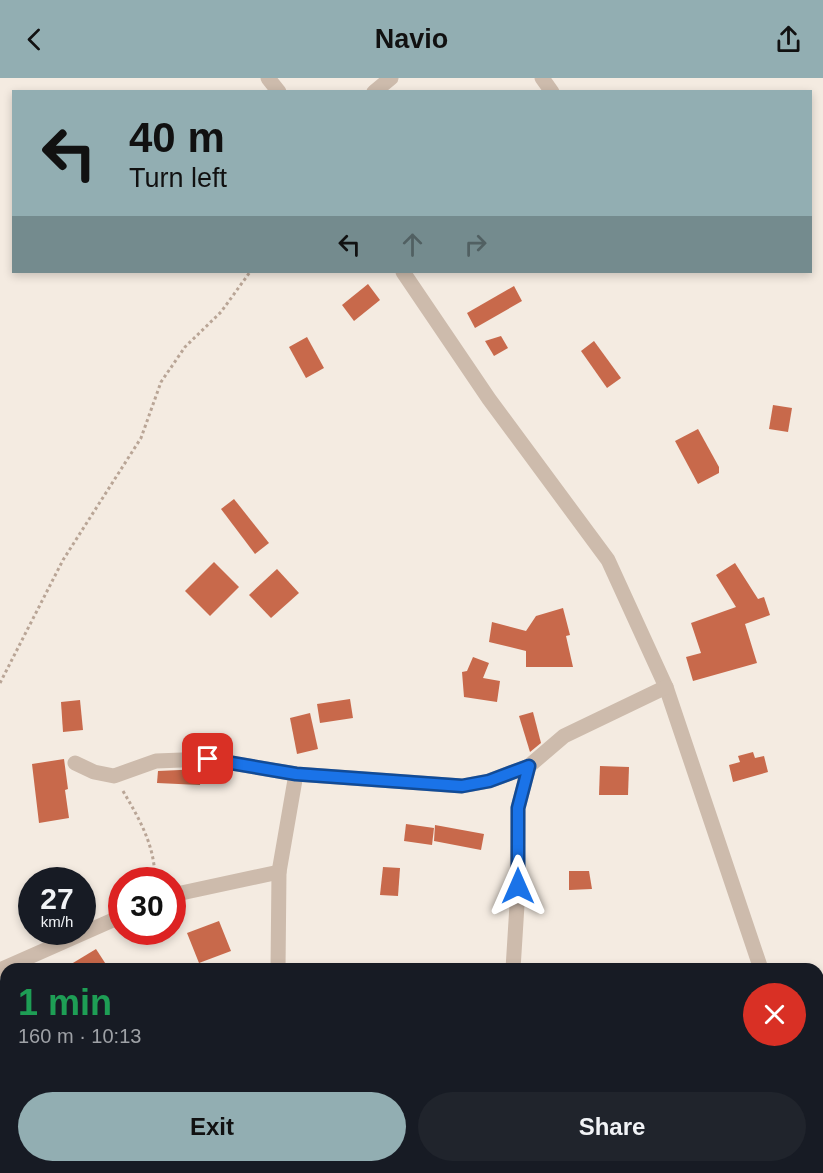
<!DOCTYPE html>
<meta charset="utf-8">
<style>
body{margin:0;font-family:Arial,sans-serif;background:#20242c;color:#f1f3f6;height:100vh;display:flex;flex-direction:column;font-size:22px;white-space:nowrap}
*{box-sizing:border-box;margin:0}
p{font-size:20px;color:#9ea1a6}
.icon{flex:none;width:33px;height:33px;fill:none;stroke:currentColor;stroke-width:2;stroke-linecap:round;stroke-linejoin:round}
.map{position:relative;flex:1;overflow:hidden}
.panel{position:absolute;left:0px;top:885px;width:824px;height:210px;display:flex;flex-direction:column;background:#171b24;border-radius:18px 18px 0 0;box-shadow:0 3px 9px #0003}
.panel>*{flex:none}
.banner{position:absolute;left:12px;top:12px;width:800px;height:183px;border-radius:0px;box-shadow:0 3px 9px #0003;background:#92aeb2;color:#111;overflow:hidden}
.speed{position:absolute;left:18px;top:789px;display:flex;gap:12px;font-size:30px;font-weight:700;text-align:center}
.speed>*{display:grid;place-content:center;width:78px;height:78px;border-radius:50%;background:#171b24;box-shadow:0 3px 9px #0003;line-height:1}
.speed small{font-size:15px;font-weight:400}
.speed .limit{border:9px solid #d22;background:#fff;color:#111}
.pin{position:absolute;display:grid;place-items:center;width:51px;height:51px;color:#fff;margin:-26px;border-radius:12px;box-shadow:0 3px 9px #0006}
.me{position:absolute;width:66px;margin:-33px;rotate:0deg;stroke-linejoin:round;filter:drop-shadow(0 0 4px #0008)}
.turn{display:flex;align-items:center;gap:21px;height:126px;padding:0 18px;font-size:27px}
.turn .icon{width:78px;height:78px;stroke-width:2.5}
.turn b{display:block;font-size:42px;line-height:51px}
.lanes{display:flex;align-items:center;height:57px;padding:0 18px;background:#0003;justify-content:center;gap:30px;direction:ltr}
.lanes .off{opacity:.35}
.round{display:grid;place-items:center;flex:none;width:63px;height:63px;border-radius:32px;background:#20242c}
.head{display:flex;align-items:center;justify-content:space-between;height:102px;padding:0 18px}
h1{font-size:36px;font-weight:800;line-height:45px;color:#1e9e55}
.primary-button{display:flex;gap:12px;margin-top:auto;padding:12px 18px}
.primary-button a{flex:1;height:69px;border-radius:36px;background:#92aeb2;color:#111;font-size:24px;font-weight:800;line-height:69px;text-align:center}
.primary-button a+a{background:#20242c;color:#f1f3f6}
header{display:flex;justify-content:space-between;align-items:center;height:78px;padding:0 18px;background:#92aeb2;color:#111;font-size:27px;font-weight:800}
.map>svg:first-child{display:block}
.building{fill:#c8694b}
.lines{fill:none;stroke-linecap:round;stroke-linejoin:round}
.path{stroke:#b9a596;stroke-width:3;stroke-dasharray:3 3;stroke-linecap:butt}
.street{stroke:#cdbbac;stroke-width:15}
.route-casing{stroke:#114b97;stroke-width:15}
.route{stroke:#1a73e8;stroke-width:10}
</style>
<header><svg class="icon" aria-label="back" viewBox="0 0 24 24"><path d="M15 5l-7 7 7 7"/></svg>Navio<svg class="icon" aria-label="share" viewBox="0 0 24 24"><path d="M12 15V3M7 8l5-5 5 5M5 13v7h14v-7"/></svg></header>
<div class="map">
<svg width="823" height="1095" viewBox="0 0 823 1095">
<rect width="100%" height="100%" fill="#f4ebe1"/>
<g class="building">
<path d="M 368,206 L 380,222 L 354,243 L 342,227 Z"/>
<path d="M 514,208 L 522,223 L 475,250 L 467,235 Z"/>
<path d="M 501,258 L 508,270 L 494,278 L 485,263 Z"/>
<path d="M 307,259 L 324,290 L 306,300 L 289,269 Z"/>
<path d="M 594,263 L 621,300 L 607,310 L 581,273 Z"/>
<path d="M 773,327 L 792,330 L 788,354 L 769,351 Z"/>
<path d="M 698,351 L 719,389 L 719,395 L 698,406 L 675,363 Z"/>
<path d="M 234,421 L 269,465 L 255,476 L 221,431 Z"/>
<path d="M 214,484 L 239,509 L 210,538 L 185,513 Z"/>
<path d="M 735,485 L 758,521 L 764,519 L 770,537 L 745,546 L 757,585 L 693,603 L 686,579 L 701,575 L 691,545 L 736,529 L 716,497 Z"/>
<path d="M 277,491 L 299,515 L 271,540 L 249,517 Z"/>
<path d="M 563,530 L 570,557 L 566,558 L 573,589 L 526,589 L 526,573 L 489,564 L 492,544 L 526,553 L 536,538 Z"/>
<path d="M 473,579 L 489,585 L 483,600 L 500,603 L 497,624 L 464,619 L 462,594 L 467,593 Z"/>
<path d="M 350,621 L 353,640 L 320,645 L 317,626 Z"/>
<path d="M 80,622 L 83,652 L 63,654 L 61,624 Z"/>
<path d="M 533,634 L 541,665 L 530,674 L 519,638 Z"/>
<path d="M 310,635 L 318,671 L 297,676 L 290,640 Z"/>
<path d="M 753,674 L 755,680 L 764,678 L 768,694 L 733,704 L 729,687 L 740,684 L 738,678 Z"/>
<path d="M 64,681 L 68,711 L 65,712 L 69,740 L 39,745 L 32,686 Z"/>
<path d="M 600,688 L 629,689 L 628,717 L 599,717 Z"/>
<path d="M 202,691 L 200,707 L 157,705 L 158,693 Z"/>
<path d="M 406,746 L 434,750 L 432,767 L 404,763 Z"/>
<path d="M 435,747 L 484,756 L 481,772 L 434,763 Z"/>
<path d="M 383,789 L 400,790 L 398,818 L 380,817 Z"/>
<path d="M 569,793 L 589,793 L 592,811 L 569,812 Z"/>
<path d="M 219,843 L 231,873 L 199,885 L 187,855 Z"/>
<path d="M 96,871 L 109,891 L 63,891 Z"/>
</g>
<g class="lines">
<g class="path">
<path d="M 0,605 L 63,482 L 141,360 L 161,304 L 185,269 L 221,234 L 250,194"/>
<path d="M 123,713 C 140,742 155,768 155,802"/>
</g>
<g class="street">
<path d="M 268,0 L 279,14"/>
<path d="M 542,0 L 552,14"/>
<path d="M 374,14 L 391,0"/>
<path d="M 403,194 L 489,321 L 608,482 L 666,609 L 761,891"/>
<path d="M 75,685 L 94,694 L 114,698 L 156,683 L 208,681 L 296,696 L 462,708 L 489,703 L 529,688"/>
<path d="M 279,794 L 296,696"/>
<path d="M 172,817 L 279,794 L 278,891"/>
<path d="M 513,891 L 517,827 L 518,730 L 529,688 L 564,658 L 666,609"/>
<path d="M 0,892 L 122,838"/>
<path d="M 0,945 L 6,958"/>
<path d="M 818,1047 L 823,1062"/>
<path d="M 76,1089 L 78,1095"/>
<path d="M 493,1095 L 494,1089"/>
</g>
</g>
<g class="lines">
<defs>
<path id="route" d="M 208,681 L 296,696 L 462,708 L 489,703 L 529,688 L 518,730 L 518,808"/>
</defs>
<use href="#route" class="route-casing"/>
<use href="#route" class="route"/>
</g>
</svg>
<div class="speed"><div>27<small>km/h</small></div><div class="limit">30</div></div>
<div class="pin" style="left:208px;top:681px;background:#d93025"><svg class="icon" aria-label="arrive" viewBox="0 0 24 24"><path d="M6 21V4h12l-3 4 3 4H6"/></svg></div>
<svg class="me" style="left:518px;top:808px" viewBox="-20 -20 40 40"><path d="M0-17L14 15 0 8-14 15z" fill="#1a73e8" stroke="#fff" stroke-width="4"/></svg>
<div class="banner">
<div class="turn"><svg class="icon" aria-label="left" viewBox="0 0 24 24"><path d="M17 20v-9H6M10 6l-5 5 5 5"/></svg><div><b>40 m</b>Turn left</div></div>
<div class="lanes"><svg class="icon" aria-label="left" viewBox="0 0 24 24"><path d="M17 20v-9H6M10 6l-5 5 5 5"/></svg><svg class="icon off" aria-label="ahead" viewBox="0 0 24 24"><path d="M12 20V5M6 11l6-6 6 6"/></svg><svg class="icon off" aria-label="right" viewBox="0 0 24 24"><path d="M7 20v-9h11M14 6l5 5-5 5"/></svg></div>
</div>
<section class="panel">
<div class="head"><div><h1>1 min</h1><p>160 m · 10:13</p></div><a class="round" style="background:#d93025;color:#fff"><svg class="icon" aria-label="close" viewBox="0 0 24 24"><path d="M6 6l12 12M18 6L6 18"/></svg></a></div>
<div class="primary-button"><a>Exit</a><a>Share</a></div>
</section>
</div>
